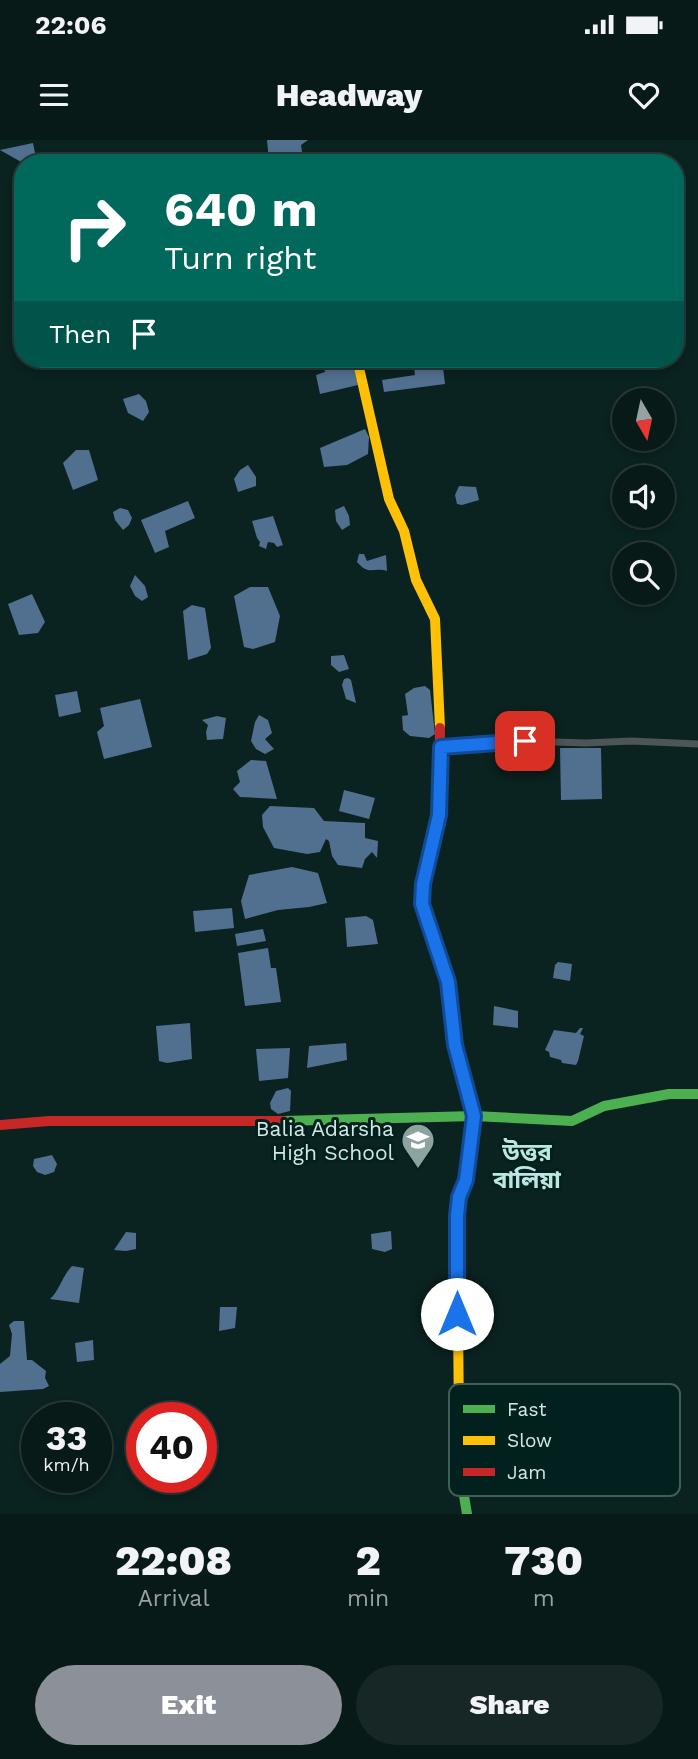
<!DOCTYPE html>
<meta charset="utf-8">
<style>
body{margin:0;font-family:"Work Sans","Noto Sans Bengali",sans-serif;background:#162725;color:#f1f3f6;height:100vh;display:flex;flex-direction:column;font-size:26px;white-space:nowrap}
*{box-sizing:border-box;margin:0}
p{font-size:23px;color:#98a1a2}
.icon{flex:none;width:38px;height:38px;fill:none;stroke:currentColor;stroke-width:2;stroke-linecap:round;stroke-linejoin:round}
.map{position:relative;height:1374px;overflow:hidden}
.sheet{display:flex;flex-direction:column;background:#081a18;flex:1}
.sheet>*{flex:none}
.banner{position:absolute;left:14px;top:14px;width:670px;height:214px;border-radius:28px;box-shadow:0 4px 10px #0003,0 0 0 2px #293837;background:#00695c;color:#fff;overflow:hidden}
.needle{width:46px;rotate:171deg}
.tools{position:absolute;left:612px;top:248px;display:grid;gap:14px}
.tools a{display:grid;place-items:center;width:63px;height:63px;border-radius:50%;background:#081a18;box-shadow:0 4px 10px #0003,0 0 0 2px #293837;font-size:35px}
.speed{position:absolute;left:21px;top:1262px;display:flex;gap:14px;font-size:35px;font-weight:700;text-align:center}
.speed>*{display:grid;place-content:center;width:91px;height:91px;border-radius:50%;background:#081a18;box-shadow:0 4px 10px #0003,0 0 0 2px #293837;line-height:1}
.speed small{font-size:18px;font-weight:400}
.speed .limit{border:10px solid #d22;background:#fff;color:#111}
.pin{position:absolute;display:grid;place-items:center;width:60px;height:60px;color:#fff;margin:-30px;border-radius:14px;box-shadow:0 4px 10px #0006}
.me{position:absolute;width:77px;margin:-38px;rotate:0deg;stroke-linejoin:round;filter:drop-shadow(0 0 5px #0008)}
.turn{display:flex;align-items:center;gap:24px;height:147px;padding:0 35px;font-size:32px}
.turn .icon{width:91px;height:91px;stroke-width:2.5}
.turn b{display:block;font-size:49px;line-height:60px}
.then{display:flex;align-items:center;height:66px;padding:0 35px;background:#0003;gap:14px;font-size:26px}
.eta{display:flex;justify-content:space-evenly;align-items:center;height:119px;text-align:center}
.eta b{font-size:42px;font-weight:800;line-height:49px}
.cta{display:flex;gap:14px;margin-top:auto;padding:14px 35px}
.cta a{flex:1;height:80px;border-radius:42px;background:#8c9099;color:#fff;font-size:28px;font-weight:800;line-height:80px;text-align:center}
.cta a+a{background:#162725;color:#f1f3f6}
.status{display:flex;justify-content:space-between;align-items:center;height:49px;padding:0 35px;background:#081a18;direction:ltr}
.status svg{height:19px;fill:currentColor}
header{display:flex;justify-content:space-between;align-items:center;height:91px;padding:0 35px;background:#081a18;font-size:32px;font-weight:800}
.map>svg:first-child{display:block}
.water{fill:#51708f}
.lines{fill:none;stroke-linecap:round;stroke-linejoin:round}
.street{stroke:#4d5556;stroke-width:7}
.fast{stroke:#4caf50;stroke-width:10}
.slow{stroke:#ffc107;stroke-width:10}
.jam{stroke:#c62828;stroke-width:10}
.route-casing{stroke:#114b97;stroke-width:18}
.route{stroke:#1a73e8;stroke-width:12}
.labels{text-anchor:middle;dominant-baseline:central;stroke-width:6;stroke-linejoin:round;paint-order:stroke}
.poi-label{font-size:21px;fill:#d3e8e5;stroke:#02211e;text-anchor:end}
.quarter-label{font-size:24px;font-weight:bold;fill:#bce7e1;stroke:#02211e}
.key{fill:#02211e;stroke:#415d5a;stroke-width:2}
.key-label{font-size:19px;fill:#d3e8e5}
</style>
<div class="status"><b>22:06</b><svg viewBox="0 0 49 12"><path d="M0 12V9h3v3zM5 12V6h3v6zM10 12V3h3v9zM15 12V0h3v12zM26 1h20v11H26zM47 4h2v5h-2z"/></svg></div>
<header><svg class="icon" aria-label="menu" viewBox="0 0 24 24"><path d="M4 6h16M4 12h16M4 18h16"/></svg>Headway<svg class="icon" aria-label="heart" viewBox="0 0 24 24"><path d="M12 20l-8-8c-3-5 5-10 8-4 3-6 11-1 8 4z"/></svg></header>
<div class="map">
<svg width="698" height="1374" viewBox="0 0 698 1374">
<rect width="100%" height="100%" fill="#0a2220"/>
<g class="water">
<path d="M 267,0 L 308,0 L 301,5 L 303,18 L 269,21 Z"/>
<path d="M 33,3 L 37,23 L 23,23 L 0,10 Z"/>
<path d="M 322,219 L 352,219 L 358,245 L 320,254 L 316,235 L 325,232 Z"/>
<path d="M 426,219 L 442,219 L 445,244 L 384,252 L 382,240 L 415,235 L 413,220 Z"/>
<path d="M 139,254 L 146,261 L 149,272 L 143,281 L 128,273 L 123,259 Z"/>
<path d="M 365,289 L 369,297 L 368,314 L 347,325 L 324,327 L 320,308 Z"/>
<path d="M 76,310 L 89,310 L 98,340 L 73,350 L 63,323 Z"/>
<path d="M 248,325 L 256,337 L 256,346 L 238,352 L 234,339 L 240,330 Z"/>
<path d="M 459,346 L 476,347 L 479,360 L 462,365 L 457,364 L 455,355 Z"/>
<path d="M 188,361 L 195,378 L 165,391 L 169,407 L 155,413 L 141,380 Z"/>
<path d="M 344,366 L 349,376 L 350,385 L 342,390 L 336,381 L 335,370 Z"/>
<path d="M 120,368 L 128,370 L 132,378 L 129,385 L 123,390 L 115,380 L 113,372 Z"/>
<path d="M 273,376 L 283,405 L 277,407 L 274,403 L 268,402 L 266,409 L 259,406 L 260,402 L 257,398 L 252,381 Z"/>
<path d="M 359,414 L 364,414 L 367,421 L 386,415 L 387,431 C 373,427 369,436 357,422 Z"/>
<path d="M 135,435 L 145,446 L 148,457 L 142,461 L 135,456 L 130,446 Z"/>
<path d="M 250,447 L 268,447 L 280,476 L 275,502 L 253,509 L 244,507 L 234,456 Z"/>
<path d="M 32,454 L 45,482 L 38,493 L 19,495 L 8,464 Z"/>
<path d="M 192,465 L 205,468 L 211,508 L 207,514 L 188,520 L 183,471 Z"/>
<path d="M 344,515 L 349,529 L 339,532 L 331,525 L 331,516 Z"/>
<path d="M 348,538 L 351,540 L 356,563 L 346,559 L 342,545 L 344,539 Z"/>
<path d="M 425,546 L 430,550 L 435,594 L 429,598 L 410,596 L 403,590 L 402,576 L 408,575 L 405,554 L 414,548 Z"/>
<path d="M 77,551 L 81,572 L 59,577 L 55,555 Z"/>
<path d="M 140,559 L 152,607 L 104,619 L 97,592 L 104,586 L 100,568 Z"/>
<path d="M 259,575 L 268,580 L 272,593 L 265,599 L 274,609 L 265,614 L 256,609 L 251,601 L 255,582 Z"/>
<path d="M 217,576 L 226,578 L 223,599 L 207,600 L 206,592 L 208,585 L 202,580 Z"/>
<path d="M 601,608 L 602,659 L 561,660 L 560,608 Z"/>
<path d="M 251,620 L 266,621 L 277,659 L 240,657 L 233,649 L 240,642 L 237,631 Z"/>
<path d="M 344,650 L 375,658 L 369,679 L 339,671 Z"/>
<path d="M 270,666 L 314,668 L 324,681 L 365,683 L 365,698 L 378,701 L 377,718 L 372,712 L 365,719 L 362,728 L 338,725 L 332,716 L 329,701 L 326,699 L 320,712 L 307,714 L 274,708 L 263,687 L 262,675 Z"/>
<path d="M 292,727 L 318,733 L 327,763 L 309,767 L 278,770 L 245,779 L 241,761 L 249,735 Z"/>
<path d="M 232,768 L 234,788 L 195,792 L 193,771 Z"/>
<path d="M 366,776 L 373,780 L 378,804 L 347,807 L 345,778 Z"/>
<path d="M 263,789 L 266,801 L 237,806 L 235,794 Z"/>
<path d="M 268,808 L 271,828 L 276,828 L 281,862 L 245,866 L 238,813 Z"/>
<path d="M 558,822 L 572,824 L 570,841 L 553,838 L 555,825 Z"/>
<path d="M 494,866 L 518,871 L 518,888 L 493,885 Z"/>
<path d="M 190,883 L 192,919 L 167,923 L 159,921 L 156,886 Z"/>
<path d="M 580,888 L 583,888 L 580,894 L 584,896 L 578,921 L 576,925 L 562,923 L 561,920 L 550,917 L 549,912 L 545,910 L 554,890 L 576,893 Z"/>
<path d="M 346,903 L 347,920 L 307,928 L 309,906 Z"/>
<path d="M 290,908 L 288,938 L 259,941 L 256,909 Z"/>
<path d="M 288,948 L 291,951 L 290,971 L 278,974 L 271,969 L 270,963 L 276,951 Z"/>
<path d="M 52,1015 L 57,1024 L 54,1032 L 45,1035 L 37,1032 L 33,1026 L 34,1019 Z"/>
<path d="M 391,1091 L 392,1109 L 385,1112 L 372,1109 L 371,1094 Z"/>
<path d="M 126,1092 L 136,1093 L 136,1109 L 126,1111 L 114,1110 Z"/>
<path d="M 72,1126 L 84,1128 L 79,1163 L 50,1159 C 60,1150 62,1136 72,1126 Z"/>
<path d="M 220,1167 L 237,1167 L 235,1188 L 219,1191 Z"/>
<path d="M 14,1181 L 24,1181 L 27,1220 L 32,1220 L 46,1231 L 45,1238 L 49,1246 L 43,1249 L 0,1252 L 0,1224 L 10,1216 L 12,1194 L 9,1185 Z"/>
<path d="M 93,1200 L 94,1220 L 77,1222 L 75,1203 Z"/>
</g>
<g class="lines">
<path class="street" d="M 441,607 L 525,601 L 586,603 L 631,601 L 698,604"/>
<g class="fast">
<path d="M 283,981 L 474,976 L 572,981 L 604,966 L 669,954 L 698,954"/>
<path d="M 459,1281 L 460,1331 L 467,1374"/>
</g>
<g class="slow">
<path d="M 357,219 L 389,359 L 404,391 L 416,440 L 435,479 L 440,588"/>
<path d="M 458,917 L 474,976 L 466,1040 L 459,1057 L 457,1076 L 459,1281"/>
</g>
<g class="jam">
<path d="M 440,588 L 439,675 L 423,744 L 422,764 L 448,842 L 458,917"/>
<path d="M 0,985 L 49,981 L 283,981"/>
</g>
</g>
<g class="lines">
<defs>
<path id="route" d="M 457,1174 L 457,1076 L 459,1057 L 466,1040 L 474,976 L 455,905 L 448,842 L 422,764 L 423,744 L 439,675 L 441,607 L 525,601"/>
</defs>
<use href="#route" class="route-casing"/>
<use href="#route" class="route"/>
</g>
<defs>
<symbol id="school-pin" viewBox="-11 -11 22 30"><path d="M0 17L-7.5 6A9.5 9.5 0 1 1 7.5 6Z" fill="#8da3a0" stroke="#02211e"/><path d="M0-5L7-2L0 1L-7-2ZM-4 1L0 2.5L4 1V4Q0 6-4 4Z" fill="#fff"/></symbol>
</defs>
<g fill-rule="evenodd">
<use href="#school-pin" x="399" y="981" width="38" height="52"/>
</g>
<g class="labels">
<g class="poi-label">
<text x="394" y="988">Balia Adarsha<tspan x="394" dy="24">High School</tspan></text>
</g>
<g class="quarter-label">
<text x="527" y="1012">উত্তর<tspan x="527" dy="28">বালিয়া</tspan></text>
</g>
</g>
<rect x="449" y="1244" width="231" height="112" rx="10" class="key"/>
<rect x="463" y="1265" width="32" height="8" fill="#4caf50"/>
<rect x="463" y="1296" width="32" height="9" fill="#ffc107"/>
<rect x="463" y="1328" width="32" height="8" fill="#c62828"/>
<g class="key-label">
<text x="507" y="1276">Fast</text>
<text x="507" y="1307">Slow</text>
<text x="507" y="1339">Jam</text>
</g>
</svg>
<div class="tools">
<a><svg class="needle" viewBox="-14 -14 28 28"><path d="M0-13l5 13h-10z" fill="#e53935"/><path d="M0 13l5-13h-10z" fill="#98a1a2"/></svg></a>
<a><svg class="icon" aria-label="sound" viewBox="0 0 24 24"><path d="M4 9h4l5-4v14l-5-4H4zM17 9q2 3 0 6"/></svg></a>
<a><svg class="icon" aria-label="search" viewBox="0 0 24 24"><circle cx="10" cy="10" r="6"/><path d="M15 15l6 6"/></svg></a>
</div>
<div class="speed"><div>33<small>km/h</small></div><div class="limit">40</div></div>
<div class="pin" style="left:525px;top:601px;background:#d93025"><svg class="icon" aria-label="arrive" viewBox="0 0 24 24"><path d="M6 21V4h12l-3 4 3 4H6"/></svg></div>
<svg class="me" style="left:457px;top:1174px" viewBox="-20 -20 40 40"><circle r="19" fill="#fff"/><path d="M0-13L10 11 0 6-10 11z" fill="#1a73e8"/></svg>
<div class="banner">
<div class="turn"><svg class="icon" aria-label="right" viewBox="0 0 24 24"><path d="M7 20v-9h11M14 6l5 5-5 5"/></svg><div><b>640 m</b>Turn right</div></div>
<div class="then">Then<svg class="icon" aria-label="arrive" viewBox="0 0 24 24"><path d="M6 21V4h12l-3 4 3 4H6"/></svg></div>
</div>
</div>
<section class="sheet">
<div class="eta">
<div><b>22:08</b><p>Arrival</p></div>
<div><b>2</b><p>min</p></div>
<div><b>730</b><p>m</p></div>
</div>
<div class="cta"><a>Exit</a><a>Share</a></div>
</section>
